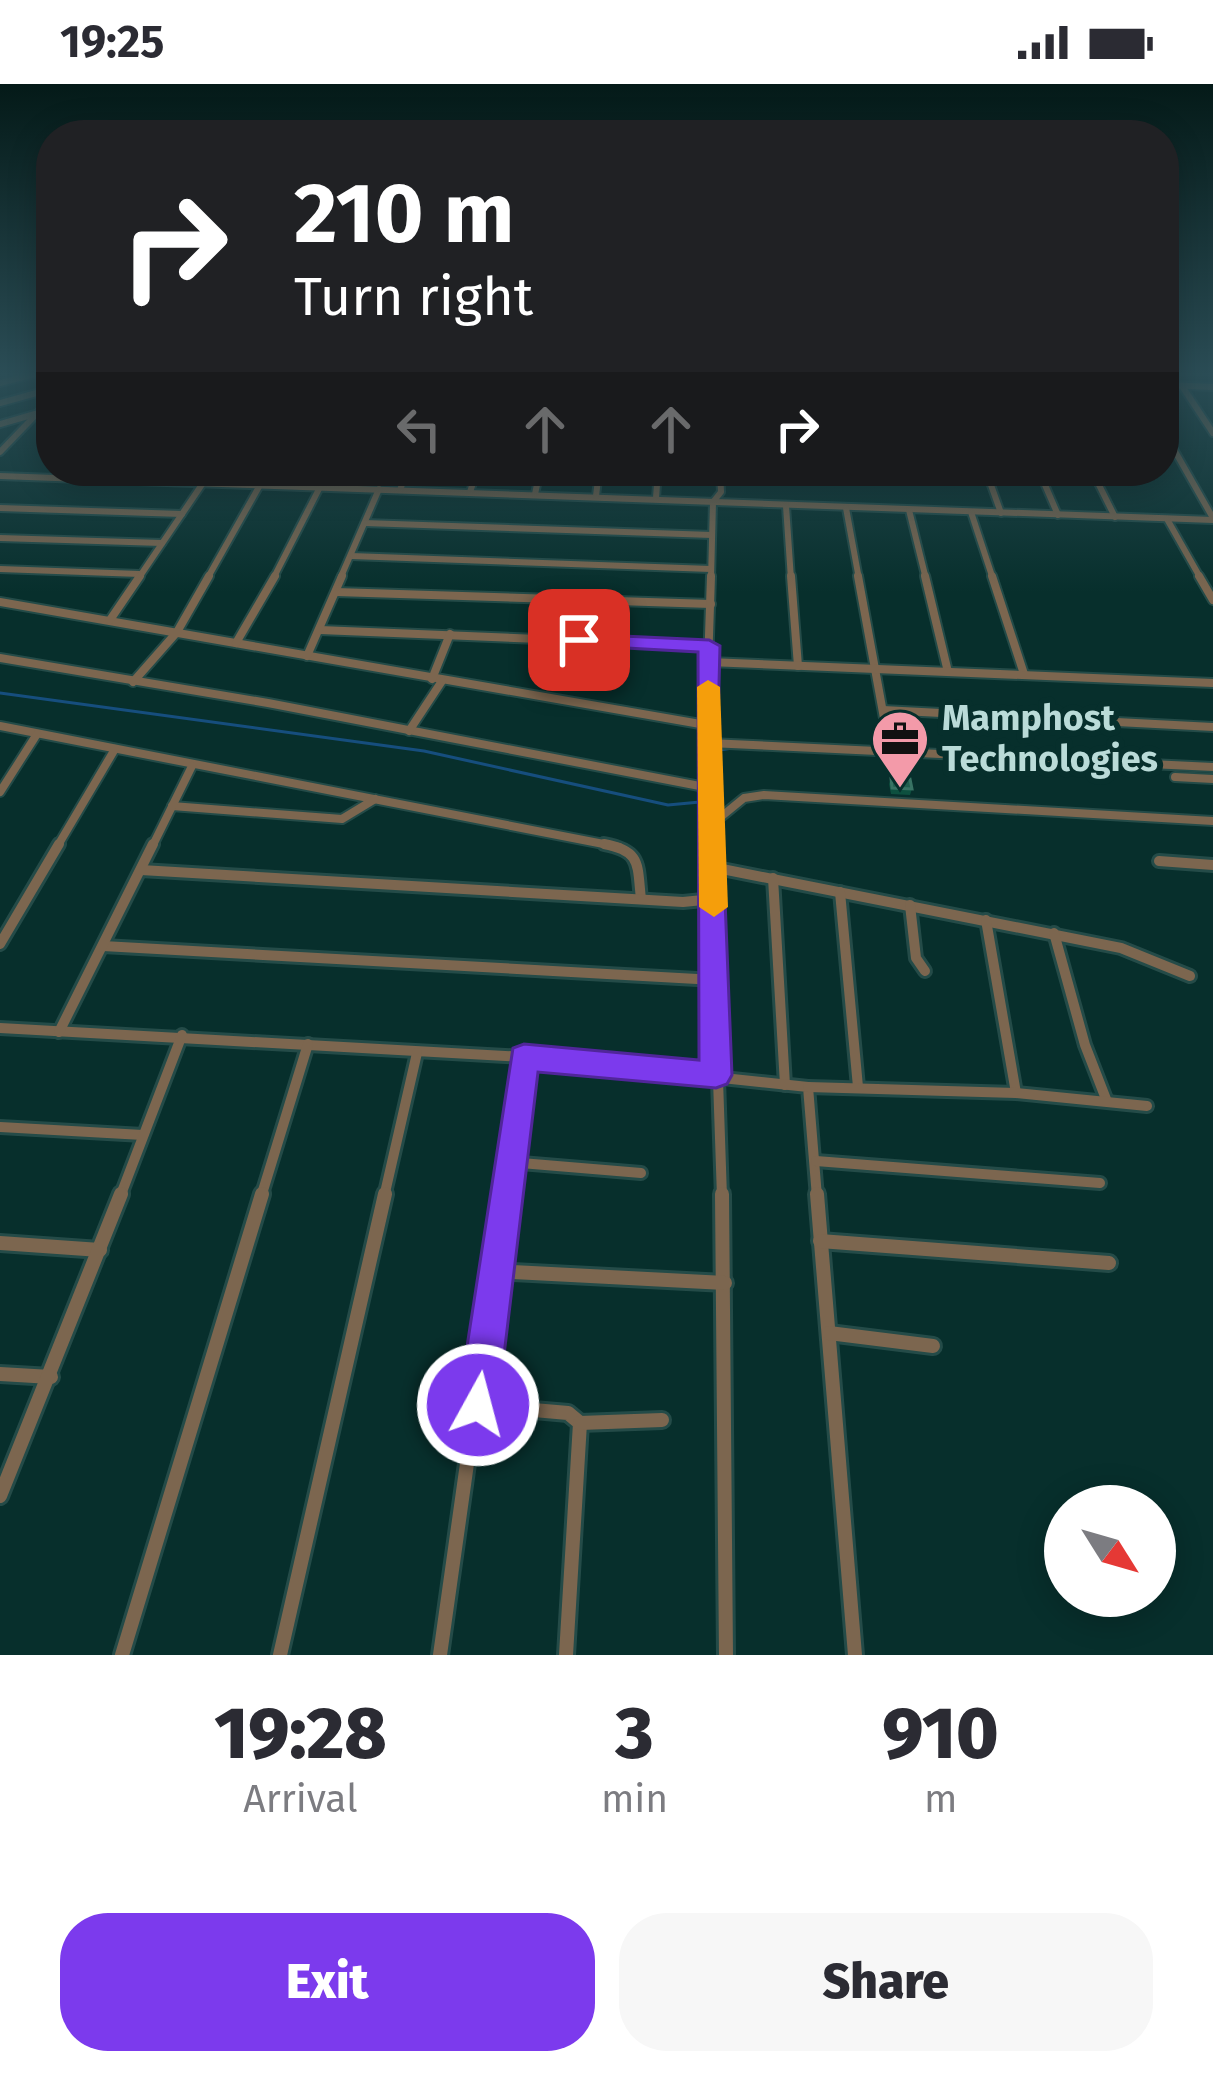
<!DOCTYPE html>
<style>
body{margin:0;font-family:"Fira Sans",sans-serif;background:#f7f7f7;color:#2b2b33;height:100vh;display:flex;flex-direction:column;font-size:45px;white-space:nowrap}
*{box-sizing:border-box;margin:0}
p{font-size:39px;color:#7c7c81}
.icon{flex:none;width:66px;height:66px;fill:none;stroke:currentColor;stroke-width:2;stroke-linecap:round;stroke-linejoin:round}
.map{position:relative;height:1571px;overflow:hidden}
.sheet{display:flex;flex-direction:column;background:#fff;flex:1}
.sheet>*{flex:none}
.banner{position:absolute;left:36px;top:36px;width:1143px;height:366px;border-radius:48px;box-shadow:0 6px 30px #0003;background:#202124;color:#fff;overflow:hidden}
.needle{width:78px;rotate:127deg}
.controls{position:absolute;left:1044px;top:1401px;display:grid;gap:24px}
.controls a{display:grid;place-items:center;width:132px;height:132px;border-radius:50%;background:#fff;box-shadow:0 6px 30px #0003;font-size:60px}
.pin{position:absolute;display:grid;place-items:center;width:102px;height:102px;color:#fff;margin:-51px;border-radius:24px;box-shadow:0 6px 18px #0006}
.me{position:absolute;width:132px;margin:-66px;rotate:7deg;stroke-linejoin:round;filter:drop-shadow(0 0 9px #0008)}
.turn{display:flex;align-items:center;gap:42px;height:252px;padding:0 60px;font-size:54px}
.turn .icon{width:156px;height:156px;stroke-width:2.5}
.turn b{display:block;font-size:84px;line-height:102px}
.lanes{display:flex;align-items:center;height:114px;padding:0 60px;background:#0003;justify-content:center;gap:60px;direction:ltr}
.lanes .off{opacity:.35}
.eta{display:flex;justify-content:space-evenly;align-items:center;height:204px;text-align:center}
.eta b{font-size:72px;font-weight:800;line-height:84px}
.cta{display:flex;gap:24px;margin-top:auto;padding:24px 60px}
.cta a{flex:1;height:138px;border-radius:48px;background:#7c3aed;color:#fff;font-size:48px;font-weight:800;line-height:138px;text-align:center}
.cta a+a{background:#f7f7f7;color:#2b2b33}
.status{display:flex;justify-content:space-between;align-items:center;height:84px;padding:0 60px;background:#fff;direction:ltr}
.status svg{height:33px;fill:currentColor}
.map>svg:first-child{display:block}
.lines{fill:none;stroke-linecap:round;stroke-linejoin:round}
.stream{stroke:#164e7e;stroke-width:3}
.street-far3-casing{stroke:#244b48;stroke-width:10}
.street-far2-casing{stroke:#244b48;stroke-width:12}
.street-far1-casing{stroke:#244b48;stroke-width:16}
.street-casing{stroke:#244b48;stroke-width:20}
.street-far3{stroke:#7c664f;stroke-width:6}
.street-far2{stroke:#7c664f;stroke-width:8}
.street-far1{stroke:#7c664f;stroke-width:10}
.street{stroke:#7c664f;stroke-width:14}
.wall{fill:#0d503f}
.building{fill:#205f4f;stroke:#387364;stroke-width:3}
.route{fill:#7c3aed;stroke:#51269a;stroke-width:3}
.slow{fill:#f59e0b}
.labels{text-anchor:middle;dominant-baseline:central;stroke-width:12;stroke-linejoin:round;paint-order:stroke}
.poi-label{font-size:36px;font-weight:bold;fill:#badbd8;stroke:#072f2c;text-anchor:start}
</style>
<div class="status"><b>19:25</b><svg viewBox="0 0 49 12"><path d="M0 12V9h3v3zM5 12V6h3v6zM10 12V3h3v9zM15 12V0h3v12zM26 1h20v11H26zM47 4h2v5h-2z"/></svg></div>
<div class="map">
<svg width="1213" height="1571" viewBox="0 0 1213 1571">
<rect width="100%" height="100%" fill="#072f2c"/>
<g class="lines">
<g class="stream">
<path d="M 0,609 L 424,667 L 668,721 L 700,718"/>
<path d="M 712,701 L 712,667 L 733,664"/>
</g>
<defs>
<g id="street-far3">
<path d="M 0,299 L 38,289"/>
<path d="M 1164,301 L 1213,303"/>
<path d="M 1182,302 L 1213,349"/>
<path d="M 0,319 L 51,305"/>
<path d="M 0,340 L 35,330"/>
<path d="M 1164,348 L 1213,434"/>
<path d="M 0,368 L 51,315"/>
<path d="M 986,387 L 1001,429"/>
<path d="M 1039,387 L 1058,431"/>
<path d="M 1092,387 L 1115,433"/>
<path d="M 720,389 L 862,394"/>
<path d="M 0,392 L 1213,436"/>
<path d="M 400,406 L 407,387"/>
<path d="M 470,408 L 477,387"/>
<path d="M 535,410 L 540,387"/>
<path d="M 596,412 L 599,387"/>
<path d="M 656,414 L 658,387"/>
<path d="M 786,422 L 791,495"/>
<path d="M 0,424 L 182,430"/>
<path d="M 846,424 L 859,495"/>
<path d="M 909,426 L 926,495"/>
<path d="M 971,428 L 993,495"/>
<path d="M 1167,435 L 1201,495"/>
<path d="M 365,439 L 712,451"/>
<path d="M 0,454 L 162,459"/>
<path d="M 351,472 L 711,485"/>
<path d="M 0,485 L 140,490"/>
<path d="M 138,495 L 203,399"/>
<path d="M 207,495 L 260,401"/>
<path d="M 273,495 L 320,403"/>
<path d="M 340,495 L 379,405"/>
<path d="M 711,495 L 713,418 L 721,408 L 720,387"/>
</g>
<g id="street-far2">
<path d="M 791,492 L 798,582"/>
<path d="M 858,492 L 890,667"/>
<path d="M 925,492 L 948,588"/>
<path d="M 992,492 L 1024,590"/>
<path d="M 1199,492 L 1213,516"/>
<path d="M 336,508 L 711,520"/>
<path d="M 0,518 L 706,641"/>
<path d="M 110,536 L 140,492"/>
<path d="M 320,546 L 709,562"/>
<path d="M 236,559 L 275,492"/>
<path d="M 307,572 L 342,492"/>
<path d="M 0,574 L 268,619 L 710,704"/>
<path d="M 709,578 L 1213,599"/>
<path d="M 432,595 L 450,550"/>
<path d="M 133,598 L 177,548 L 209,492"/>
<path d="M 883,626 L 1213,643"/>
<path d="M 0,642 L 619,763"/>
<path d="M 409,647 L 442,597"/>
<path d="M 709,659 L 1213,683"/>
<path d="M 1175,693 L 1213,695"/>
<path d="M 0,708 L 37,650"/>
<path d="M 172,722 L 342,735 L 375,715"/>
<path d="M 711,741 L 744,714 L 764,711 L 1213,737"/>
<path d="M 57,763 L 115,665"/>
<path d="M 152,763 L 192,682"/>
<path d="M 710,763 L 706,641 L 711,492"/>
</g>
<g id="street-far1">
<path d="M 604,760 C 642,767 637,781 641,815"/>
<path d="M 710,760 L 722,1113"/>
<path d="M 1159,777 L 1213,781"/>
<path d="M 712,783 L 1121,864 L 1190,892"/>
<path d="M 141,786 L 683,818 L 713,815"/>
<path d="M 773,794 L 785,1001"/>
<path d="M 840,808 L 858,1003"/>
<path d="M 910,821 L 916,874 L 925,887"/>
<path d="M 986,836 L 1016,1009"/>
<path d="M 1054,849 L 1085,961 L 1106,1015"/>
<path d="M 0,860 L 59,760"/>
<path d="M 103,862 L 715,896"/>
<path d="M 0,944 L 524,973 L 808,1003 L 817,1113"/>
<path d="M 59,948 L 153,760"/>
<path d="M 808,1003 L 1016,1009 L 1147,1022"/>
<path d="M 0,1043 L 143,1051"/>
<path d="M 816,1077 L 1100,1099"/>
<path d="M 509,1078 L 641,1089"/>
<path d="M 120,1113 L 182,951"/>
<path d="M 261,1113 L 308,960"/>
<path d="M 384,1113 L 417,969"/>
<path d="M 504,1113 L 524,973"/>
</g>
<g id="street">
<path d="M 722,1110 L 726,1571"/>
<path d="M 817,1110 L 855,1571"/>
<path d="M 820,1157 L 1109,1179"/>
<path d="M 0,1159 L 100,1166"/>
<path d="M 493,1187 L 725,1199"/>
<path d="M 829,1249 L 933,1262"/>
<path d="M 0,1290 L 51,1293"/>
<path d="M 478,1321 L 568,1329 L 580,1339 L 566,1571"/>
<path d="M 580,1339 L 662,1336"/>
<path d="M 0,1412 L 121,1110"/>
<path d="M 122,1571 L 262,1110"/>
<path d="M 280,1571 L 385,1110"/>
<path d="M 440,1571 L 505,1110"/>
</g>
</defs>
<use href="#street-far3" class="street-far3-casing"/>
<use href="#street-far2" class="street-far2-casing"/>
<use href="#street-far1" class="street-far1-casing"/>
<use href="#street" class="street-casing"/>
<use href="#street-far3" class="street-far3"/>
<use href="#street-far2" class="street-far2"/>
<use href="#street-far1" class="street-far1"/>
<use href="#street" class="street"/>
</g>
<path class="wall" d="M 891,694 L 912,705 L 910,711 L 891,710 L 889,700 Z"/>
<path class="building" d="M 891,694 L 910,695 L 912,705 L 892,704 Z"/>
<linearGradient id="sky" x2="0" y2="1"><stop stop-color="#041a18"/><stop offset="0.57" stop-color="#2b4d56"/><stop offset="1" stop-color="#2b4d56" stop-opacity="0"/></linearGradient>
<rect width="1213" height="509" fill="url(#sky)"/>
<path class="route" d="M 579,550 L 709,556 L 720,562 L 718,640 L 732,991 L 727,1000 L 716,1004 L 538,988 L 498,1321 L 492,1335 L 478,1341 L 464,1335 L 458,1321 L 513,964 L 524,960 L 699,976 L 698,568 L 572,561 L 572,552 Z"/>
<path class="slow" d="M 708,596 L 720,603 L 728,823 L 714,833 L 699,823 L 697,603 Z"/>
<defs>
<symbol id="office-pin" viewBox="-11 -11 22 30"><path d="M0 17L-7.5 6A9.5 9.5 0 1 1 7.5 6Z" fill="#f39aa9" stroke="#072f2c"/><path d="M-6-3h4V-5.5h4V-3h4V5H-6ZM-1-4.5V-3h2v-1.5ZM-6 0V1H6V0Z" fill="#111"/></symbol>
</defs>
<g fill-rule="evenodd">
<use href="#office-pin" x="867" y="622" width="66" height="90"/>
</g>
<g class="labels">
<g class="poi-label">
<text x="942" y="634">Mamphost<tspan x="942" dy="41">Technologies</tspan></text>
</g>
</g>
</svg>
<div class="controls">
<a><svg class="needle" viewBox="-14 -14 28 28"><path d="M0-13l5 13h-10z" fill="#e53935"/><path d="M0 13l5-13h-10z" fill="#7c7c81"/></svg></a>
</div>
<div class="pin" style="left:579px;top:556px;background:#d93025"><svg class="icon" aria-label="arrive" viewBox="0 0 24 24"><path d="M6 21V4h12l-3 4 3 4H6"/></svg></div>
<svg class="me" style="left:478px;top:1321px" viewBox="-20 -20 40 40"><circle r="17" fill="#7c3aed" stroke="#fff" stroke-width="3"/><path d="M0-11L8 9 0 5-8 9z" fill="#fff"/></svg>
<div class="banner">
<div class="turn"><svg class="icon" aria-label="right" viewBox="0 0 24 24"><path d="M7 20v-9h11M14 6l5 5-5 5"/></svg><div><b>210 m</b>Turn right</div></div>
<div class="lanes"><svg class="icon off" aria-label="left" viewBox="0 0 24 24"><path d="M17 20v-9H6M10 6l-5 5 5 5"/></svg><svg class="icon off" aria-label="ahead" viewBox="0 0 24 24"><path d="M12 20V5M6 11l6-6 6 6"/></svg><svg class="icon off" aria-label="ahead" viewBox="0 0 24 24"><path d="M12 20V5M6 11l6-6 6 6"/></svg><svg class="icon" aria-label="right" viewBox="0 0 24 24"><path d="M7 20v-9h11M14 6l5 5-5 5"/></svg></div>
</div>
</div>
<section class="sheet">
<div class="eta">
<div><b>19:28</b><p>Arrival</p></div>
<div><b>3</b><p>min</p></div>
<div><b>910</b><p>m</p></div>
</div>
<div class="cta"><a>Exit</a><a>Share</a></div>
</section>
